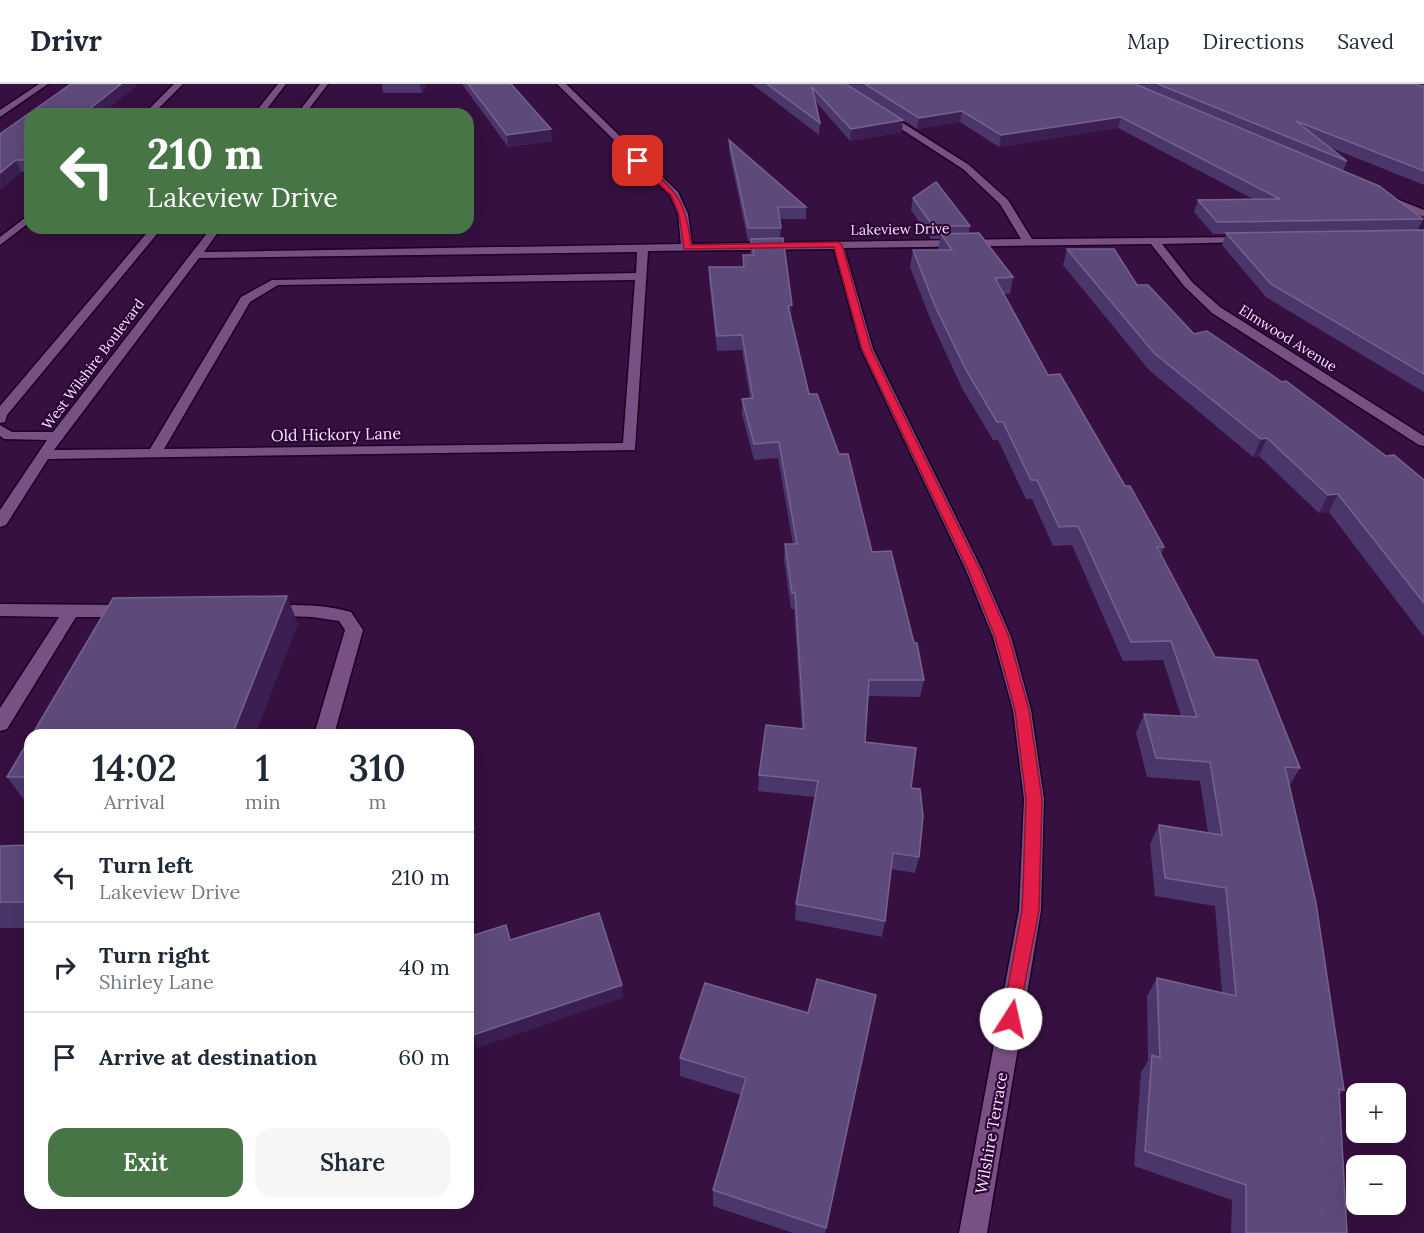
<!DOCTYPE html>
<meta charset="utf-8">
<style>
body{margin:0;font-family:Lora,serif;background:#f6f6f7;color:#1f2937;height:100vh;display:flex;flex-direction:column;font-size:22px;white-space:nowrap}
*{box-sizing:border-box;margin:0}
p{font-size:20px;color:#747a83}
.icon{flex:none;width:33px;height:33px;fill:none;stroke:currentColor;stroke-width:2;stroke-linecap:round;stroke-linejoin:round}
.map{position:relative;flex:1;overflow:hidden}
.side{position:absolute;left:24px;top:645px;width:450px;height:480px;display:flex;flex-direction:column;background:#fff;border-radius:18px;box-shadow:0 6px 24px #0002}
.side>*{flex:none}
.guide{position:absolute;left:24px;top:24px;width:450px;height:126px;border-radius:18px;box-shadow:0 6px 24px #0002;background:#477546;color:#fff;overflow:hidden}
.controls{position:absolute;left:1346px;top:999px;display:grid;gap:12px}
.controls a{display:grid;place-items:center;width:60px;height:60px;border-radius:12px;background:#fff;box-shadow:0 6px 24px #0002;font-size:30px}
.pin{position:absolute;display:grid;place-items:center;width:51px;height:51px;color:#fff;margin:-26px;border-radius:12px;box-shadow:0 3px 9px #0006}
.me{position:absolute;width:66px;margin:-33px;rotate:10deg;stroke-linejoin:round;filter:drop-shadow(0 0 4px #0008)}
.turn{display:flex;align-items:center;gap:21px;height:126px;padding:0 24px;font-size:27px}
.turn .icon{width:78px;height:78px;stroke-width:2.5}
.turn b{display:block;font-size:42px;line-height:51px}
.eta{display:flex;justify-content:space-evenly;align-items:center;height:102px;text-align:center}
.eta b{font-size:36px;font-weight:600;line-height:42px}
.primary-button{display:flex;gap:12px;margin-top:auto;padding:12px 24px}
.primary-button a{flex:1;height:69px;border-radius:18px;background:#477546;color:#fff;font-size:24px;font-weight:600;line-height:69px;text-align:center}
.primary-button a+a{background:#f6f6f7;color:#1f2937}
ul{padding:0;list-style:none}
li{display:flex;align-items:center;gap:18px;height:90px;padding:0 24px;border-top:2px solid #e0e1e3}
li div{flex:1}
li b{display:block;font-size:22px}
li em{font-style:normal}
header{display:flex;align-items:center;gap:36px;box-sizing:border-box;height:84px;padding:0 30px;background:#fff;border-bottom:2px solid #e0e1e3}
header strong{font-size:28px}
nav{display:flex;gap:33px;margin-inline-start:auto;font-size:21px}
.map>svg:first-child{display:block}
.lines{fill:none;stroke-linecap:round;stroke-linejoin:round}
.minor-casing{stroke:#1a0121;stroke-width:3}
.minor{fill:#795084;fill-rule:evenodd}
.wall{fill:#4b366b}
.shaded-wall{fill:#3b1f53}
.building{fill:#5e497b;stroke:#76628f;stroke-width:1.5}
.route{fill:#e11d48;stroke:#92132f;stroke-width:1.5}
.labels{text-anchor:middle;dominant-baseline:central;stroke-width:4.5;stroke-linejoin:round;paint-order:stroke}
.far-street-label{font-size:14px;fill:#f9e6fe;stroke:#2c0536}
.street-label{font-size:16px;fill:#f9e6fe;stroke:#2c0536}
</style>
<header>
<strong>Drivr</strong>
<nav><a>Map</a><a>Directions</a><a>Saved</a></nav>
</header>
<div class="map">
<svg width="1424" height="1149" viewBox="0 0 1424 1149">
<rect width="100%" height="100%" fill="#361040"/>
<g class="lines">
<defs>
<g id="minor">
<path d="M 39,0 L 48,0 L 0,33 L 0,26 Z"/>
<path d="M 174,0 L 183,0 L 153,30 L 144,30 Z"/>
<path d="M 278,0 L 286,0 L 263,30 L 254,30 Z"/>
<path d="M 320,0 L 328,0 L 305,30 L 297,30 Z"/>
<path d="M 557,0 L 566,0 L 678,108 L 688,130 L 692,160 L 1021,155 L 1000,120 L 963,85 L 881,32 L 884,27 L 969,81 L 1008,116 L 1032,155 L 1252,153 L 1253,155 L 1248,158 L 1162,160 L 1192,198 L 1220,223 L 1424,352 L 1424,362 L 1419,361 L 1212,229 L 1184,202 L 1151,160 L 844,164 L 873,265 L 982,486 L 1011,553 L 1031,626 L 1044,715 L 1041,826 L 987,1149 L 959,1149 L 1019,826 L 1024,715 L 1013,626 L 993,553 L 966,486 L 861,265 L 834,165 L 648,167 L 635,366 L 48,375 L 6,441 L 0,443 L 0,426 L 47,356 L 4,355 L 0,352 L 0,341 L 12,348 L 53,348 L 211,144 L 221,144 L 204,168 L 681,160 L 678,130 L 670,111 ZM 637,168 L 636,189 L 272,196 L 241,213 L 150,365 L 54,366 L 199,174 ZM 635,196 L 623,359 L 164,365 L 250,218 L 278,201 Z"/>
<path d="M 1384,110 L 1424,126 L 1424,133 L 1380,115 L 1380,111 Z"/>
<path d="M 30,130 L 30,138 L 0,161 L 0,153 Z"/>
<path d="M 151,144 L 162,144 L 7,331 L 5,338 L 0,339 L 0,322 Z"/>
<path d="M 0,520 L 129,521 L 138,527 L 129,533 L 76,533 L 7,645 L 0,647 L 0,624 L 59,533 L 0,532 Z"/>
<path d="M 268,521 C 296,521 324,520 351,528 L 363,546 L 334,651 L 314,651 L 345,546 L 339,537 L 312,533 L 262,531 L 259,527 Z"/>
</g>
</defs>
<use href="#minor" class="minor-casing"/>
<use href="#minor" class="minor"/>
</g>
<g class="wall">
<path d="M 71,0 L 138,0 L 101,30 L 30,30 L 30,87 L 21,88 L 0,106 L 0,50 Z"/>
<path d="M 382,0 L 428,0 L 422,9 L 383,9 Z"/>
<path d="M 462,0 L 511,0 L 552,57 L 508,63 Z"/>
<path d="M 752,0 L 846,0 L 902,48 L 850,57 L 816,18 L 820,39 L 819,51 Z"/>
<path d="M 847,0 L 1424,0 L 1424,101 L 1329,63 L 1347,77 L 1343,87 L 1423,135 L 1418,146 L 1424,146 L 1424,308 L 1266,213 L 1222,161 L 1226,150 L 1213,150 L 1194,128 L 1198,116 L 1253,115 L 1118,44 L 999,63 L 960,38 L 917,45 Z"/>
<path d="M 729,56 L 806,123 L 806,135 L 780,135 L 781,144 L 780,154 L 792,221 L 791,233 L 809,310 L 924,596 L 920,613 L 868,612 L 865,658 L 911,704 L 919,773 L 915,789 L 891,785 L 885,837 L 882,853 L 795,836 L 796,820 L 815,713 L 758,707 L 759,691 L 802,645 L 794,525 L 791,525 L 784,476 L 785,460 L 793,460 L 778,374 L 754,376 L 742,330 L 742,315 L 750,314 L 742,266 L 717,267 L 709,197 L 709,183 L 743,183 L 743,171 L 751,171 L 750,157 L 748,157 L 729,67 Z"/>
<path d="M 913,114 L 970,142 L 969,149 L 1013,193 L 1010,210 L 1004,210 L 1048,291 L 1125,402 L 1164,463 L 1161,471 L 1215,573 L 1300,684 L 1289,702 L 1344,1006 L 1339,1011 L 1347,1149 L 1231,1149 L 1232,1116 L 1134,1082 L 1141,988 L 1148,977 L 1147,912 L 1157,894 L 1222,909 L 1215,822 L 1155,812 L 1150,760 L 1159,741 L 1208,749 L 1200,697 L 1147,693 L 1136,649 L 1144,630 L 1181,632 L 1163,576 L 1123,577 L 1072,461 L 1053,462 L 1032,415 L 1026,415 L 998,356 L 993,356 L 962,304 L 932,239 L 910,183 L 913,166 L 938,166 L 940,155 L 931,155 L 911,126 Z"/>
<path d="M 302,144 L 348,144 L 346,147 L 303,148 Z"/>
<path d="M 1067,165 L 1137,201 L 1194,250 L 1424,396 L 1424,553 L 1329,428 L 1319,429 L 1259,372 L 1253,373 L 1149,286 L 1063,181 Z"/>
<path d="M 30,654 L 30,720 L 27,720 L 7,693 Z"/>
<path d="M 30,761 L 30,844 L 0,844 L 0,762 Z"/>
<path d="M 705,899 L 826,1144 L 825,1149 L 793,1149 L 713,1122 L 713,1106 L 741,1011 L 680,992 L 680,974 Z"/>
</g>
<g class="shaded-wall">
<path d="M 121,0 L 138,0 L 101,30 L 83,30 Z"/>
<path d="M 420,0 L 428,0 L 422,9 Z"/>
<path d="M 962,27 L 960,38 L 917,45 L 919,34 Z"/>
<path d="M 1121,33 L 1118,44 L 999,63 L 1001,51 Z"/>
<path d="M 903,36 L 902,48 L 850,57 L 851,45 Z"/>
<path d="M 551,45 L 552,57 L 508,63 L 507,51 Z"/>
<path d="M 30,72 L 30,87 L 29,88 L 24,76 Z"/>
<path d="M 16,76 L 21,88 L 0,106 L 0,89 Z"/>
<path d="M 792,221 L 791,236 L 788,222 Z"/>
<path d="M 1267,354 L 1259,372 L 1253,373 L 1261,355 Z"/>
<path d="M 1338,410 L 1329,428 L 1319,429 L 1328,411 Z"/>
<path d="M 287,512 L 298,540 L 255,651 L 232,651 Z"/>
<path d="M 622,901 L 623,914 L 477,964 L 473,951 Z"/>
</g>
<g class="building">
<path d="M 71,0 L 121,0 L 83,30 L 30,30 L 30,72 L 24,76 L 16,76 L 0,89 L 0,50 Z"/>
<path d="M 468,0 L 511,0 L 551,45 L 507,51 Z"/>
<path d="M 767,0 L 846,0 L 903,36 L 851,45 L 812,3 L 820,39 Z"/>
<path d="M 865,0 L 1135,0 L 1379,102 L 1423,135 L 1217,138 L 1198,116 L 1280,115 L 1121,33 L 1001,51 L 962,27 L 919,34 Z"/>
<path d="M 1158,0 L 1415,0 L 1424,3 L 1424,87 L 1296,37 L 1347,77 Z"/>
<path d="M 729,56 L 806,123 L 778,123 L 781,144 L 748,144 Z"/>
<path d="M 936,98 L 970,142 L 933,142 L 913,114 Z"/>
<path d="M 1424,146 L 1424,290 L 1271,200 L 1226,149 Z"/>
<path d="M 979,149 L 1013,193 L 995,194 L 1048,291 L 1060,290 L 1125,402 L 1130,402 L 1164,463 L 1157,463 L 1215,573 L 1257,576 L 1300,684 L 1285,683 L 1316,819 L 1344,1006 L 1339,1005 L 1347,1149 L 1246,1149 L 1246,1101 L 1145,1067 L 1152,971 L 1160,974 L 1157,894 L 1236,912 L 1226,804 L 1165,794 L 1159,741 L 1222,751 L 1210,678 L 1156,674 L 1144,630 L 1197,633 L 1171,557 L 1131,558 L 1078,442 L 1059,443 L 1037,396 L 1031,396 L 1003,338 L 997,338 L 966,286 L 935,222 L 913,166 L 952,166 L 941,150 Z"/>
<path d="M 783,154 L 792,221 L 788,222 L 809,310 L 817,310 L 839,370 L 848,370 L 872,468 L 891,467 L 914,559 L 917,559 L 924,596 L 869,596 L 865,658 L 916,664 L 911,704 L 920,705 L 923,732 L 919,773 L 893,769 L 885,837 L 796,820 L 818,697 L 759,691 L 766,641 L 804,645 L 795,509 L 792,509 L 785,460 L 797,460 L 779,358 L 754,360 L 742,315 L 753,314 L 742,251 L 717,252 L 709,183 L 744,183 L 743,171 L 754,171 L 751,155 Z"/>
<path d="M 1067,165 L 1114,165 L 1137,201 L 1148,201 L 1194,250 L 1207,247 L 1282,298 L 1286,297 L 1386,372 L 1394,371 L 1424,396 L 1424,519 L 1338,410 L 1328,411 L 1267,354 L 1261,355 L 1154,269 Z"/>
<path d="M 287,512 L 232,651 L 32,651 L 113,514 Z"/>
<path d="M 30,654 L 30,693 L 7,693 Z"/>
<path d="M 30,761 L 30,818 L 0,818 L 0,762 Z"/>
<path d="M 599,829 L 622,901 L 473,951 L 468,928 L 468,853 L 506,841 L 510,856 Z"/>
<path d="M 817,895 L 876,911 L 826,1144 L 713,1106 L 746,994 L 680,974 L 705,899 L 808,929 Z"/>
</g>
<path class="route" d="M 635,76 L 640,76 C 675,107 685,112 691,161 L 838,158 L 842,161 L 871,265 L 980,486 L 1009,553 L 1029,626 L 1042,715 L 1039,826 L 1017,941 L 1011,944 L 1004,941 L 1002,935 L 1022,826 L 1023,804 L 1026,715 L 1015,626 L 995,553 L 968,486 L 862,265 L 834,163 L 684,165 L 679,130 L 671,111 L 635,79 Z"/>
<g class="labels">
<g class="far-street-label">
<text transform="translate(900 145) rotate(-1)">Lakeview Drive</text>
<text transform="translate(1288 254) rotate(32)">Elmwood Avenue</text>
<text transform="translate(93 280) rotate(-53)">West Wilshire Boulevard</text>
</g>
<g class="street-label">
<text transform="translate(336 350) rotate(-1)">Old Hickory Lane</text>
<text transform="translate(991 1049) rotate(-80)">Wilshire Terrace</text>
</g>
</g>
</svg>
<div class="controls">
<a>+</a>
<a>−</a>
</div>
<div class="pin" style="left:638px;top:77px;background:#d93025"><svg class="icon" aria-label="arrive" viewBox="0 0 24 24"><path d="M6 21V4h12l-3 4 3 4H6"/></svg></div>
<svg class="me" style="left:1011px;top:935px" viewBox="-20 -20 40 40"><circle r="19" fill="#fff"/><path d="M0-13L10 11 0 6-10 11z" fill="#e11d48"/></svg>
<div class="guide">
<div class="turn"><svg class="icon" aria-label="left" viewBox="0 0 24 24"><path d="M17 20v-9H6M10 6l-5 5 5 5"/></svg><div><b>210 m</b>Lakeview Drive</div></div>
</div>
<section class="side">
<div class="eta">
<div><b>14:02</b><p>Arrival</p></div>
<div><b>1</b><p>min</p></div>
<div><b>310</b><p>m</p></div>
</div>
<ul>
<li><svg class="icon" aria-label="left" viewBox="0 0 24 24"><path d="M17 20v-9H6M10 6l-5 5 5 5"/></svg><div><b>Turn left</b><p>Lakeview Drive</p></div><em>210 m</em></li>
<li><svg class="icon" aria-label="right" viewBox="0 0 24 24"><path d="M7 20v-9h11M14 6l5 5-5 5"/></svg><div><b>Turn right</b><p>Shirley Lane</p></div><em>40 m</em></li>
<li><svg class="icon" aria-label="arrive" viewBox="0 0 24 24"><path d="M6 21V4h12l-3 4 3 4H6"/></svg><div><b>Arrive at destination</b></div><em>60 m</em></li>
</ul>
<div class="primary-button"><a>Exit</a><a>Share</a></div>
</section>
</div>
